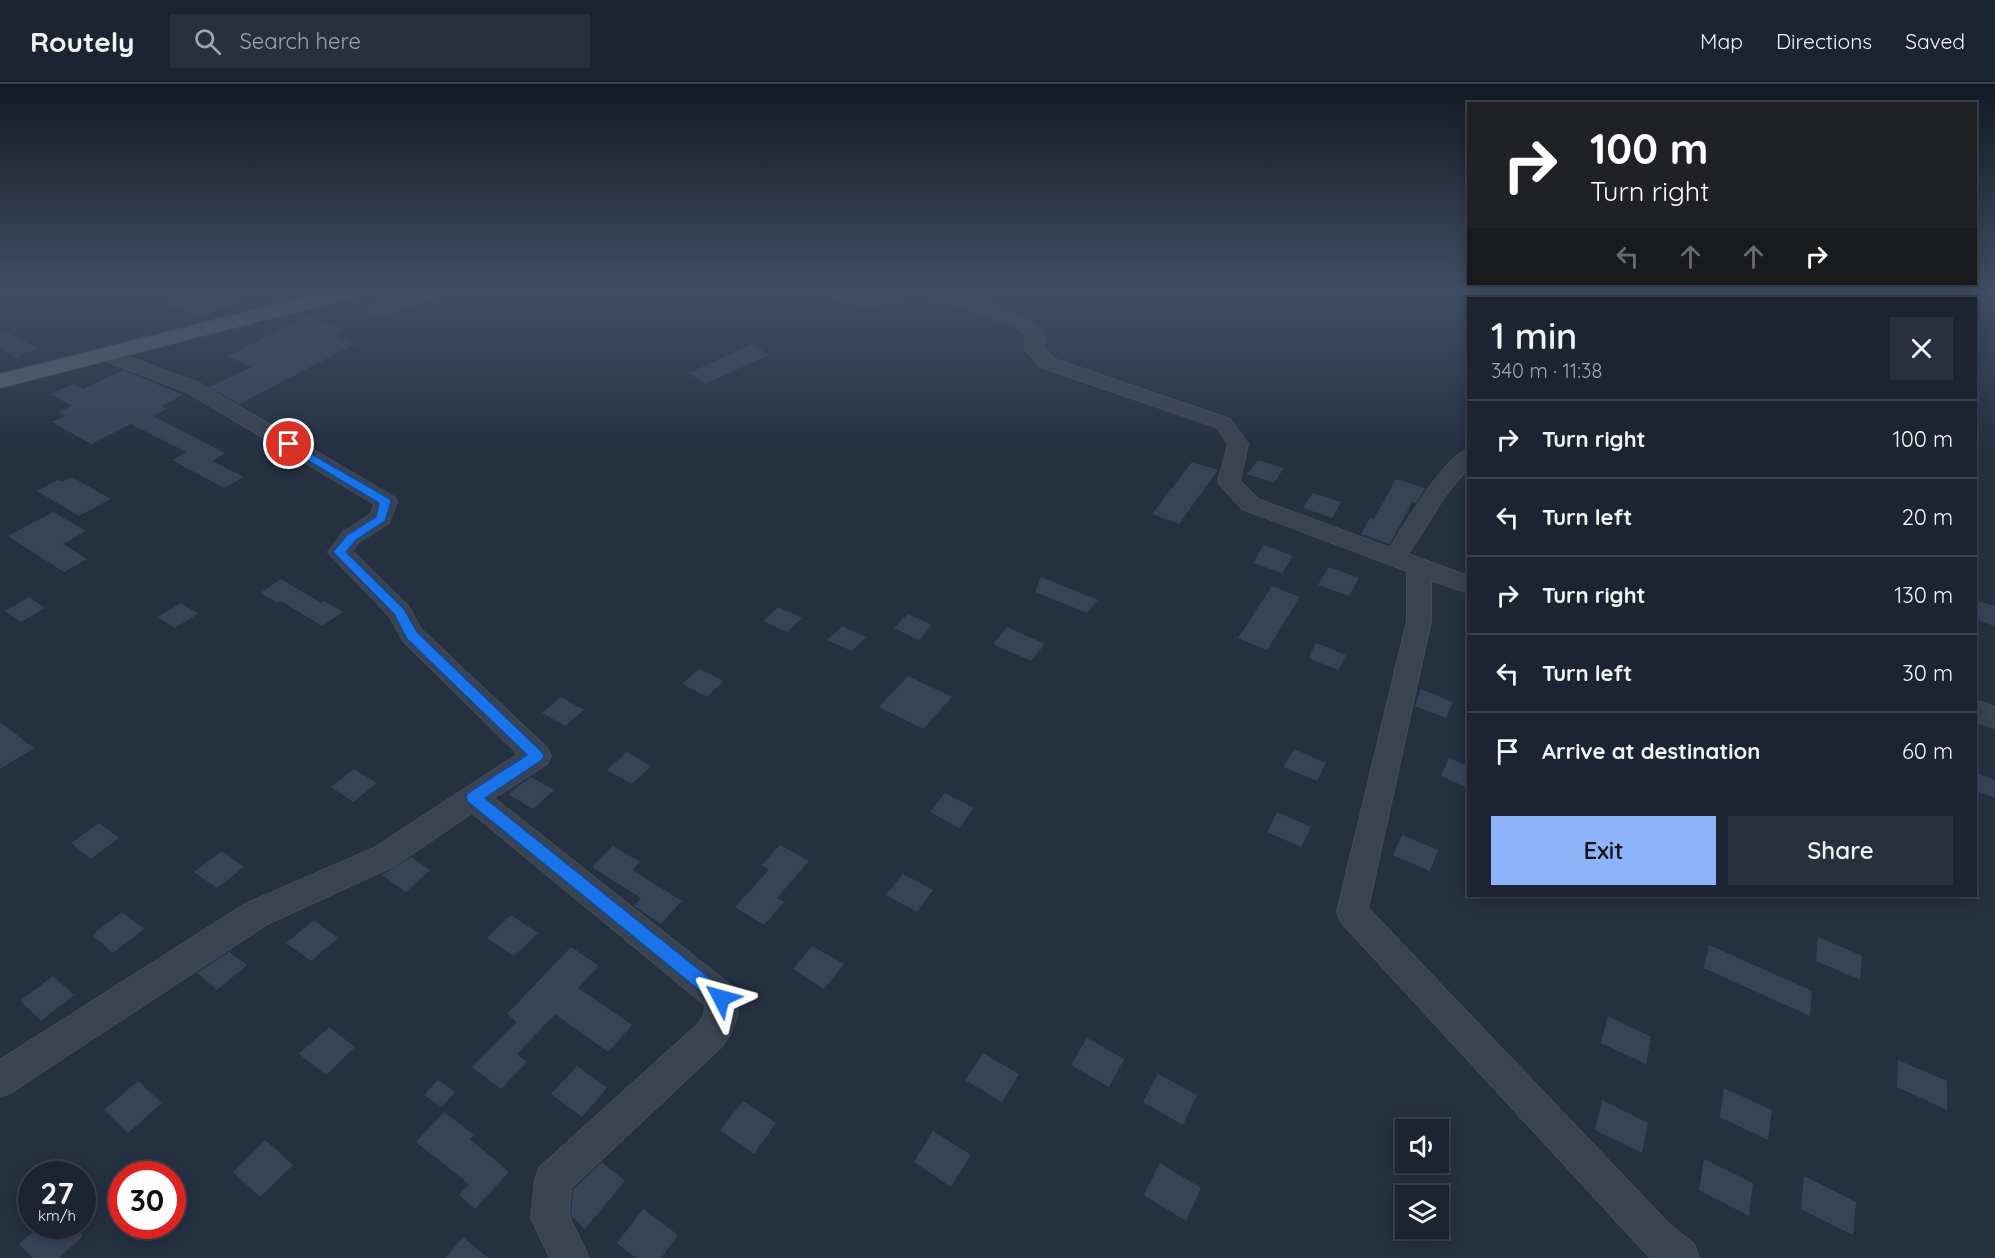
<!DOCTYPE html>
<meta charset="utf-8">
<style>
body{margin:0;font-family:Quicksand,sans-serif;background:#29303d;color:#f1f3f6;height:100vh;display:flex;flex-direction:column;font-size:22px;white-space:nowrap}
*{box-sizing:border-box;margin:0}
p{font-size:20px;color:#a0a4ab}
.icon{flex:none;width:33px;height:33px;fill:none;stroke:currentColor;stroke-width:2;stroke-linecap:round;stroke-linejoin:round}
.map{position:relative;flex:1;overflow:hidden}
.panel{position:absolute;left:1467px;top:213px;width:510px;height:600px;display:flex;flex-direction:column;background:#1c2431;border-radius:0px;box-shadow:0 3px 15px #0003,0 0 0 2px #3a414d}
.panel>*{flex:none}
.guide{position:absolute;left:1467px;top:18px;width:510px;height:183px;border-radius:0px;box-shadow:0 3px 15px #0003,0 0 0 2px #3a414d;background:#202124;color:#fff;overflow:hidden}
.tools{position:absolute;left:1395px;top:1035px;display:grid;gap:12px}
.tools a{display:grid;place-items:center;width:54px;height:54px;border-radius:0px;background:#1c2431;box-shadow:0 3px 15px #0003,0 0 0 2px #3a414d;font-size:30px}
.speed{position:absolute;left:18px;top:1077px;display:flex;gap:12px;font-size:30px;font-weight:700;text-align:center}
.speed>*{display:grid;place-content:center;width:78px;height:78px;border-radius:50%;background:#1c2431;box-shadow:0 3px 15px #0003,0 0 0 2px #3a414d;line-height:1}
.speed small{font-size:15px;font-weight:400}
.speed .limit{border:9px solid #d22;background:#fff;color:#111}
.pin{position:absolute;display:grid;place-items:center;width:51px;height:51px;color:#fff;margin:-26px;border:3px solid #fff;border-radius:50%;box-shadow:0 2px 6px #0007}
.me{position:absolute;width:66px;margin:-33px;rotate:309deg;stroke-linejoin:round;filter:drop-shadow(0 0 4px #0008)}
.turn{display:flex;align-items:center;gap:21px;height:126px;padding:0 24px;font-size:27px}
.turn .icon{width:78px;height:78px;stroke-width:2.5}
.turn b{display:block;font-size:42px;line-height:51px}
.lanes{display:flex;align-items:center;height:57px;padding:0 24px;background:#0003;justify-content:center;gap:30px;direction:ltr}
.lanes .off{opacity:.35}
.round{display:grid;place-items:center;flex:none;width:63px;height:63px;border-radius:0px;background:#29303d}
.overview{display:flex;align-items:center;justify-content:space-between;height:102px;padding:0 24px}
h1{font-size:36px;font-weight:600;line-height:45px}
.cta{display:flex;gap:12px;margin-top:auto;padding:12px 24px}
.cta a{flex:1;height:69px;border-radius:0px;background:#8db4fa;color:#111;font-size:24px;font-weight:600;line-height:69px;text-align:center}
.cta a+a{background:#29303d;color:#f1f3f6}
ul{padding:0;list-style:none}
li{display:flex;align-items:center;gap:18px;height:78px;padding:0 24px;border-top:2px solid #3a414d}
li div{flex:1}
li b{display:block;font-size:22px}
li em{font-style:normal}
header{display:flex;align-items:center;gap:36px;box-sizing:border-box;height:84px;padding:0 30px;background:#1c2431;border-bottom:2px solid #3a414d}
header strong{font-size:28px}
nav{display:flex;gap:33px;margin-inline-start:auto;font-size:21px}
.search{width:420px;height:54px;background:#29303d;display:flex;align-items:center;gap:15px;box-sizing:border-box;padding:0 21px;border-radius:0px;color:#a0a4ab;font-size:22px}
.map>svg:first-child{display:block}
.building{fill:#374458}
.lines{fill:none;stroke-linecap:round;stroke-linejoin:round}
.minor-casing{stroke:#434c5a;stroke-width:2}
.major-casing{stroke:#434c5a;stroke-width:2}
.minor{fill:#3a4351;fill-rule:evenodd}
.major{fill:#586271;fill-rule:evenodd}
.route{fill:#1a73e8;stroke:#114b97;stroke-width:1.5}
</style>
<header>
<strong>Routely</strong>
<div class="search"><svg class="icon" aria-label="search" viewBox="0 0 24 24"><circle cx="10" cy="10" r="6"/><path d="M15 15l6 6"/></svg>Search here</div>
<nav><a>Map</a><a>Directions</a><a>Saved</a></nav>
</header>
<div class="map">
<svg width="1995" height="1174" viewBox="0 0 1995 1174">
<rect width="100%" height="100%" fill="#253041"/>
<g class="building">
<path d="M 194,207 L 216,207 L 240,217 L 201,234 L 166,219 Z"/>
<path d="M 310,232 L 344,246 L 334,251 L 355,260 L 239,320 L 210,303 L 252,283 L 228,272 Z"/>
<path d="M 0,245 L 38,264 L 16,273 L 0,265 Z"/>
<path d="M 752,260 L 769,271 L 705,300 L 689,289 Z"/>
<path d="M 123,286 L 183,311 L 161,322 L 167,325 L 153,332 L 225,369 L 212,377 L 244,393 L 224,404 L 172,376 L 186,368 L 131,340 L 91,360 L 52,338 L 65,332 L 58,328 L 72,322 L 50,310 L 73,300 L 83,305 Z"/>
<path d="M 1258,376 L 1284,384 L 1274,399 L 1247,390 Z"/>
<path d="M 1192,378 L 1218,386 L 1179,440 L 1152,430 Z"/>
<path d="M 72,393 L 111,415 L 79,432 L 37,407 L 58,396 L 62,398 Z"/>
<path d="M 1396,395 L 1425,404 L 1416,419 L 1412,418 L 1390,460 L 1361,450 L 1370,434 L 1374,435 Z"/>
<path d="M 1313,409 L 1341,418 L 1332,434 L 1303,424 Z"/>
<path d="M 53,428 L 86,447 L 63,460 L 87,475 L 64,488 L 8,452 Z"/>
<path d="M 1264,461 L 1293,472 L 1282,489 L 1253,479 Z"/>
<path d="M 1329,483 L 1359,494 L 1349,512 L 1318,501 Z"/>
<path d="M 1041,493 L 1098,516 L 1087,529 L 1035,508 Z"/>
<path d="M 281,495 L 321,519 L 324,517 L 343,528 L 322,542 L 281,517 L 278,519 L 260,509 Z"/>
<path d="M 1272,502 L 1300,513 L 1267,566 L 1238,554 Z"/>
<path d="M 29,513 L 45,524 L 21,538 L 5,527 Z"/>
<path d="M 1976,517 L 1995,522 L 1995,542 L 1976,536 Z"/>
<path d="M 181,519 L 198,530 L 175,544 L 158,533 Z"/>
<path d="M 778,523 L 802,534 L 787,548 L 763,537 Z"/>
<path d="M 908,530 L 932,541 L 919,556 L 894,544 Z"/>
<path d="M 842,542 L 866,553 L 852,567 L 827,556 Z"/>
<path d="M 1007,543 L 1045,560 L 1031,577 L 993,560 Z"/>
<path d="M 1316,559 L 1346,571 L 1338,586 L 1308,574 Z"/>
<path d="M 699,585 L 724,597 L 707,613 L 682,600 Z"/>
<path d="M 908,592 L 952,613 L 923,645 L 879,623 Z"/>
<path d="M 1421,605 L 1453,618 L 1446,634 L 1415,622 Z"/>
<path d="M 561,613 L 584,626 L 565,642 L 542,629 Z"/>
<path d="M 0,638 L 34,664 L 0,685 Z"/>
<path d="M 1294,665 L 1326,679 L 1317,697 L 1284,683 Z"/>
<path d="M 627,668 L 651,682 L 632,700 L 607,686 Z"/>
<path d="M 1449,674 L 1468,682 L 1468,704 L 1441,692 Z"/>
<path d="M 354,685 L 377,699 L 353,718 L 331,703 Z"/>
<path d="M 1976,689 L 1995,696 L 1995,714 L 1976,707 Z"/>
<path d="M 531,693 L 554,706 L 533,725 L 508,710 Z"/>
<path d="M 945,709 L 974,724 L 959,744 L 930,728 Z"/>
<path d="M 1277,728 L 1311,743 L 1301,763 L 1267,748 Z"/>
<path d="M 99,739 L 119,754 L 91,775 L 71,759 Z"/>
<path d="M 1402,751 L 1438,766 L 1430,787 L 1393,771 Z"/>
<path d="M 780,761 L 809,777 L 777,814 L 784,818 L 764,841 L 735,823 L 769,786 L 762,781 Z"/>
<path d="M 613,762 L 640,778 L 632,786 L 682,817 L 661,840 L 634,822 L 641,814 L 592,783 Z"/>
<path d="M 222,767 L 244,783 L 217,804 L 194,788 Z"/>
<path d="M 411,773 L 430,786 L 406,808 L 382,791 Z"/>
<path d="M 903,790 L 933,806 L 917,828 L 886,811 Z"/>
<path d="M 122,828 L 144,845 L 113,869 L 92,851 Z"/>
<path d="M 511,831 L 538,849 L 514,872 L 487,854 Z"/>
<path d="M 314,836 L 338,854 L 311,877 L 286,859 Z"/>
<path d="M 1818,853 L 1862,872 L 1860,896 L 1816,877 Z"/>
<path d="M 1709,861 L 1812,907 L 1810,932 L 1704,884 Z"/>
<path d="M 812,862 L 844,880 L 824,905 L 793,885 Z"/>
<path d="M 571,863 L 599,882 L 578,904 L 632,941 L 608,968 L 555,930 L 517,970 L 527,978 L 501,1005 L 472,983 L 517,938 L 507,930 Z"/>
<path d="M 229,868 L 247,881 L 217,906 L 197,889 Z"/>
<path d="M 53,892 L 74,911 L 41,937 L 20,917 Z"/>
<path d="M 1608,932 L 1651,953 L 1646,980 L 1601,959 Z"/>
<path d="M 329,943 L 355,963 L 326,991 L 299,970 Z"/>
<path d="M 1087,954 L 1124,975 L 1109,1003 L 1071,981 Z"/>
<path d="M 983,969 L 1019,990 L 1002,1018 L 965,996 Z"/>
<path d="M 1898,976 L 1947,997 L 1947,1026 L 1897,1003 Z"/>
<path d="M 577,982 L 607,1004 L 582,1033 L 551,1010 Z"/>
<path d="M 1158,990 L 1197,1011 L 1183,1041 L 1143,1018 Z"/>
<path d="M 438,996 L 455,1008 L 442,1023 L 424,1011 Z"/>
<path d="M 138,997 L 162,1019 L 128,1049 L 104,1026 Z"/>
<path d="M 1724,1004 L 1772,1026 L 1768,1056 L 1720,1033 Z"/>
<path d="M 1602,1016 L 1648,1039 L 1642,1069 L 1595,1046 Z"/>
<path d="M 743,1017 L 776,1039 L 754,1070 L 720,1046 Z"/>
<path d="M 444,1028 L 474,1051 L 470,1055 L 509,1088 L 475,1125 L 459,1111 L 469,1100 L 416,1058 Z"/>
<path d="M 933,1047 L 971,1071 L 951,1103 L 914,1078 Z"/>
<path d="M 265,1056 L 293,1081 L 260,1113 L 233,1088 Z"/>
<path d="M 1704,1075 L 1753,1099 L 1749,1132 L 1699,1106 Z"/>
<path d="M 602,1078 L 625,1097 L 585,1145 L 571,1132 L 573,1105 Z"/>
<path d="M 1160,1079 L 1201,1104 L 1186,1137 L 1144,1111 Z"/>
<path d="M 1804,1092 L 1856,1118 L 1853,1151 L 1801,1125 Z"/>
<path d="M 643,1125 L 678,1151 L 661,1174 L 636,1174 L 617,1159 Z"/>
<path d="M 40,1142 L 73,1142 L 83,1152 L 59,1174 L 33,1174 L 19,1160 Z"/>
<path d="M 463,1153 L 488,1174 L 445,1174 Z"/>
</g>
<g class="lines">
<defs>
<g id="minor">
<path d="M 417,207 L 441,207 L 438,211 L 382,232 L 370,232 L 367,228 L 370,224 Z"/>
<path d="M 825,207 L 849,207 L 865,211 L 883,207 L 905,207 C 886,231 850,219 828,211 Z"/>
<path d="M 926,207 L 950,207 L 1026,234 L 1044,249 L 1043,264 L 1054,275 L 1230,335 L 1248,360 L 1240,397 L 1258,415 L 1390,464 C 1404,442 1446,370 1468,366 L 1468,384 L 1447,409 L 1408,470 L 1468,492 L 1468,509 L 1431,496 L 1431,537 L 1368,824 L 1669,1140 L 1694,1160 L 1699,1174 L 1651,1174 L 1643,1166 L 1341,838 L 1337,828 L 1407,537 L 1407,487 L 1242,425 L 1218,398 L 1228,360 L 1216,343 L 1040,283 L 1025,265 L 1026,251 L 1014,242 L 929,211 Z"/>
<path d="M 104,264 L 199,299 L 394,413 L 397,418 L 389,439 L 359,458 L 352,467 L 408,522 L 421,545 L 547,664 L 551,672 L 547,680 L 494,714 L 733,903 C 743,927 736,944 721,963 L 571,1104 L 569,1132 L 589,1174 L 550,1174 L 531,1134 L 535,1096 L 540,1083 L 697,941 L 704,932 L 705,921 L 472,729 L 394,782 L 267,840 L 12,1008 L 0,1013 L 0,976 L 245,820 L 374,764 L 518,670 L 403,557 L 390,533 L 328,468 L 343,448 L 371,430 L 374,420 L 185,307 L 97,274 L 95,270 L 97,266 Z"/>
<path d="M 1976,616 L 1995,623 L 1995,644 L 1976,637 Z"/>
</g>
<path id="major" d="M 330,207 L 365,207 L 361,211 L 0,304 L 0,290 Z"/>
</defs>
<use href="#minor" class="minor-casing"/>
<use href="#major" class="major-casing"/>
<use href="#minor" class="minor"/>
<use href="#major" class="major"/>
</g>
<linearGradient id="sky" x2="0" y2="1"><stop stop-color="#141a24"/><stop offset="0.56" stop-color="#404e65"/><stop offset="1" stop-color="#404e65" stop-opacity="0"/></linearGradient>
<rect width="1995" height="371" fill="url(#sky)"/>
<path class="route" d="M 289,357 L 390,415 L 391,418 L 385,437 L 356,456 L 346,468 L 404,525 L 417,548 L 542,668 L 544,672 L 542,676 L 485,714 L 727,908 L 730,914 L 727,919 L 721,922 L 715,919 L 468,718 L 466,713 L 468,709 L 527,671 L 407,555 L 394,530 L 333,468 L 347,451 L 376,433 L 379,419 L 285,363 L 285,358 Z"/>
</svg>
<div class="tools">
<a><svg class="icon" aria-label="sound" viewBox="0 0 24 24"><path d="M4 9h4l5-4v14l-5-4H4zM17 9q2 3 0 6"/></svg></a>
<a><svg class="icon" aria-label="layers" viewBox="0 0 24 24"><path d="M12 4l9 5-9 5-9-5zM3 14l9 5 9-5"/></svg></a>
</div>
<div class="speed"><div>27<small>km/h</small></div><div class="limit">30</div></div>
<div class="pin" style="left:289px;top:360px;background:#d93025"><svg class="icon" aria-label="arrive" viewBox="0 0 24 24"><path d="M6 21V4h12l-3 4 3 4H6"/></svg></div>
<svg class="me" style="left:721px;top:914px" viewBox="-20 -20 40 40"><path d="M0-17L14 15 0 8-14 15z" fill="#1a73e8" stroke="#fff" stroke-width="4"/></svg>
<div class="guide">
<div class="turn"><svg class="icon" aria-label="right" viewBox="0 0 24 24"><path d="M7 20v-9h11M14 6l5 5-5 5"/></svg><div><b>100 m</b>Turn right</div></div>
<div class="lanes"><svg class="icon off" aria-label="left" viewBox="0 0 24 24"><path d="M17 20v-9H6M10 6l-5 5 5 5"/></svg><svg class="icon off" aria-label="ahead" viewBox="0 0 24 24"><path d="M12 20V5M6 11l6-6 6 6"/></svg><svg class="icon off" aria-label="ahead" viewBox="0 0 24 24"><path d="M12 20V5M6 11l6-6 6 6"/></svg><svg class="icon" aria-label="right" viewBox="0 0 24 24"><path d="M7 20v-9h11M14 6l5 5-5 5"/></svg></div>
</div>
<section class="panel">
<div class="overview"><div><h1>1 min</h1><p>340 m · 11:38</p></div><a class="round"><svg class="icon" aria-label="close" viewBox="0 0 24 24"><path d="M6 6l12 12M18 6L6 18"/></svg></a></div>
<ul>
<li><svg class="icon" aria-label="right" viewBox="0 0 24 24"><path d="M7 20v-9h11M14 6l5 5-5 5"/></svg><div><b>Turn right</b></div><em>100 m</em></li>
<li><svg class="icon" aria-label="left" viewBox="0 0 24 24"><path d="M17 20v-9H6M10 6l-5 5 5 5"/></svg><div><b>Turn left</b></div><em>20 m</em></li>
<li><svg class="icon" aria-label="right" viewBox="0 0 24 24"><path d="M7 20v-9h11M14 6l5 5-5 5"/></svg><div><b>Turn right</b></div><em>130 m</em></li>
<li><svg class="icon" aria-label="left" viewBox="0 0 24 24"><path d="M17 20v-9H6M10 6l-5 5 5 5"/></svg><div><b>Turn left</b></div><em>30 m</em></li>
<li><svg class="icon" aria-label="arrive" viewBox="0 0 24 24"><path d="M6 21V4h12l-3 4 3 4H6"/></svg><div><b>Arrive at destination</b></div><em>60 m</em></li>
</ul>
<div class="cta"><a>Exit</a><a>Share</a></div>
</section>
</div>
